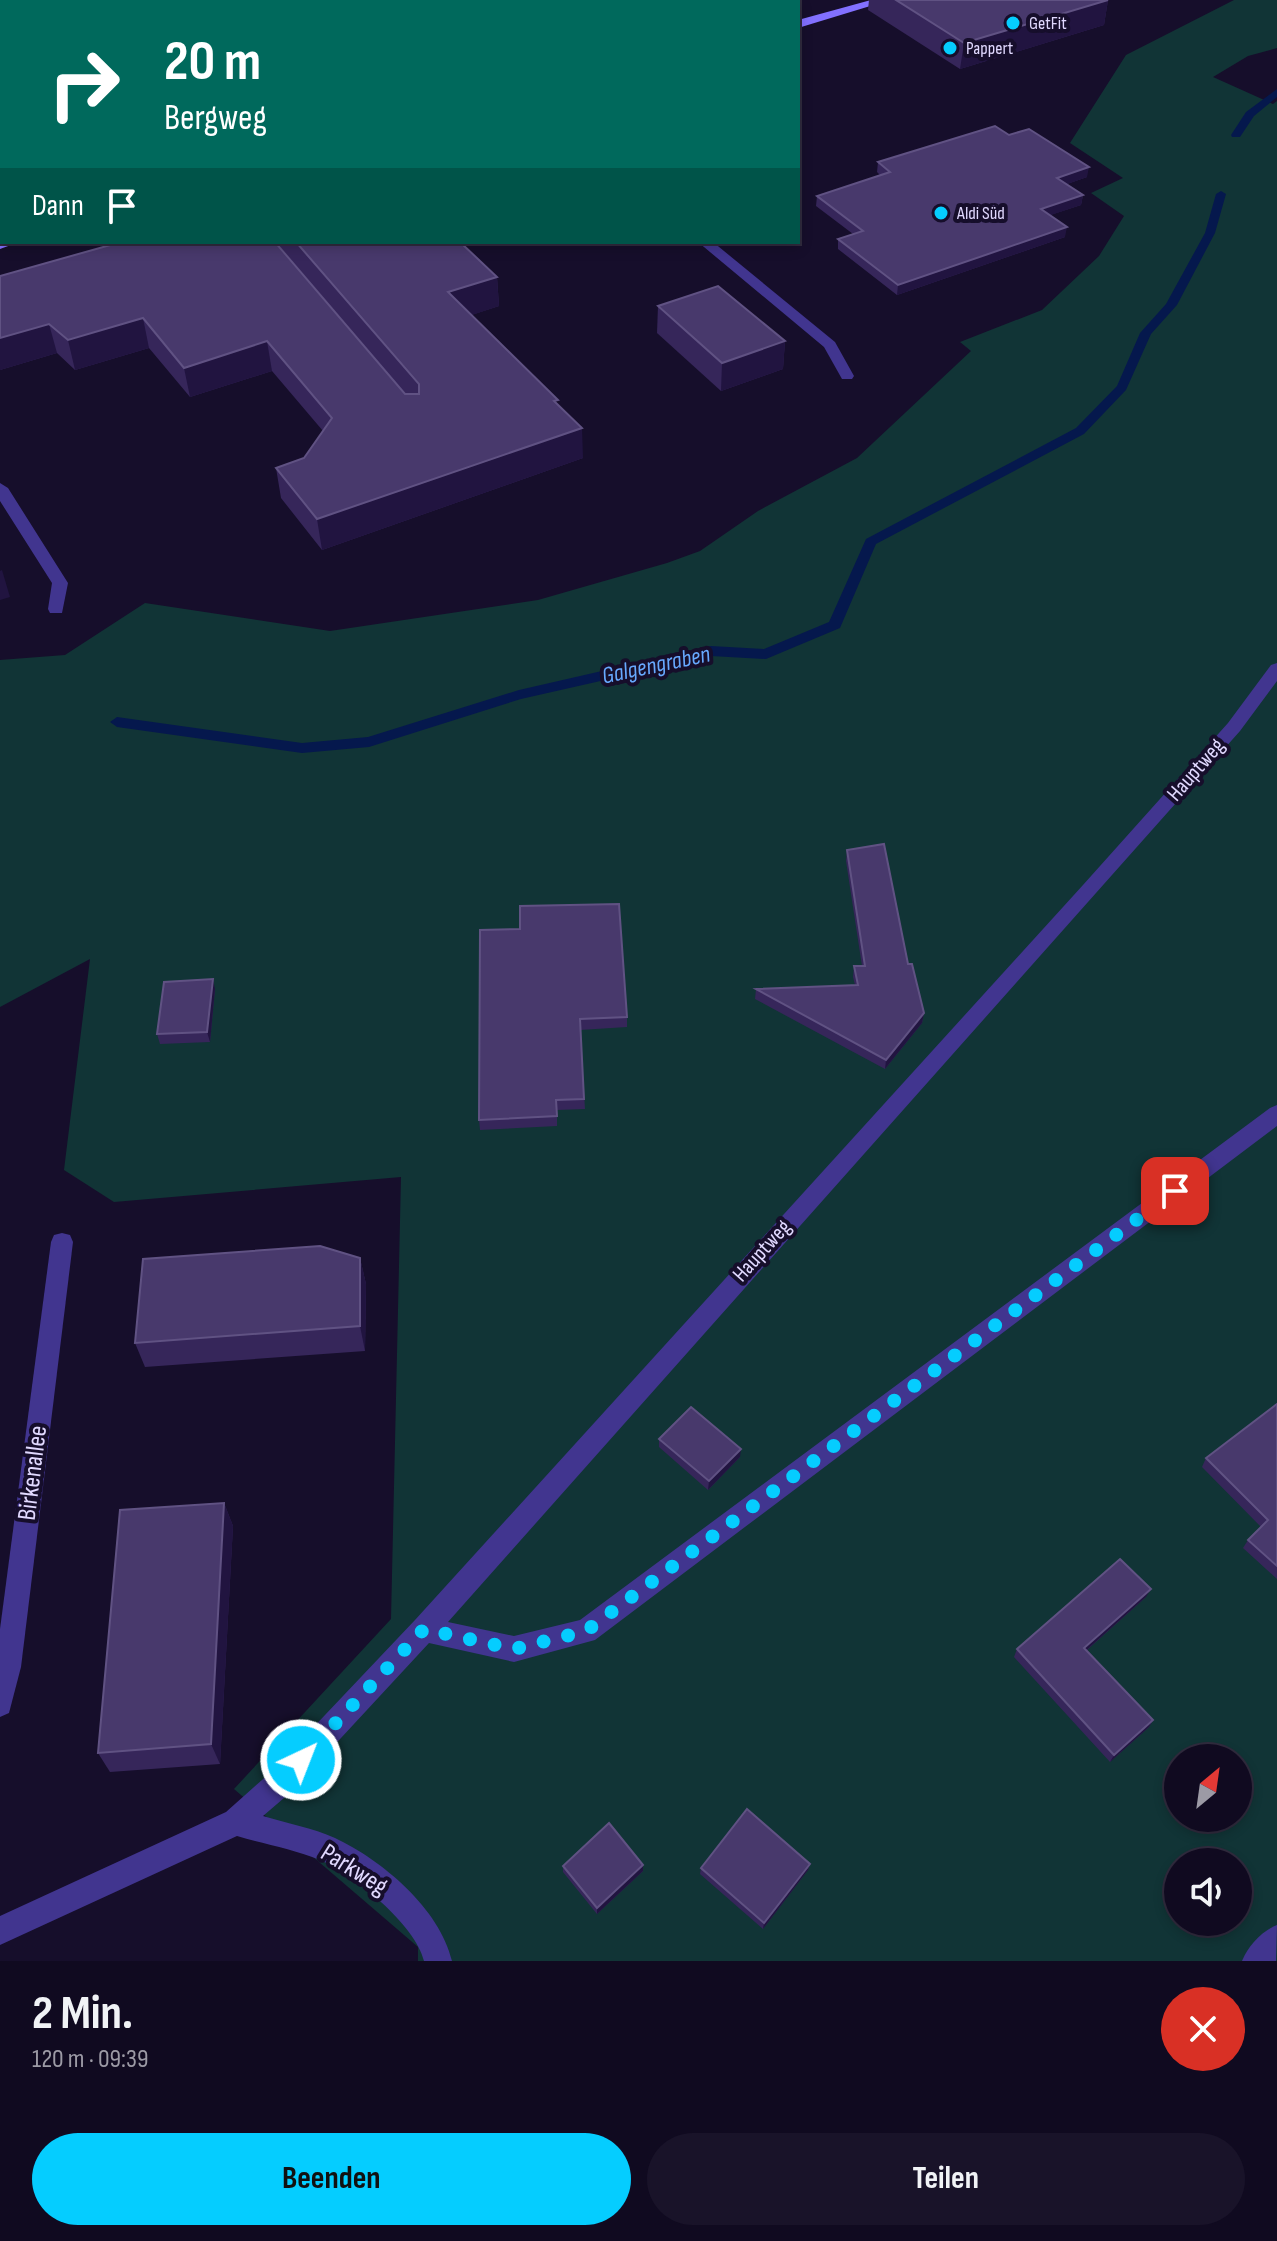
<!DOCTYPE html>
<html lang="de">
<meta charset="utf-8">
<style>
body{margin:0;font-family:"Sofia Sans Condensed",sans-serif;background:#191329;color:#f1f3f6;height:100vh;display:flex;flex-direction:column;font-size:30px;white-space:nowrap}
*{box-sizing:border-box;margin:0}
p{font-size:26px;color:#9c9aa5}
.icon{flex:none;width:44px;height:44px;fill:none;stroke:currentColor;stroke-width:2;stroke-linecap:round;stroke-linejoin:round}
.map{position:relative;height:1961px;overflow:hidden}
.side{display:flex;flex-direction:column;background:#100a20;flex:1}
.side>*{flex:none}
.hud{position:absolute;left:0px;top:0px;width:800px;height:244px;box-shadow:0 4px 12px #0003,0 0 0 2px #302b3e;background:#00695c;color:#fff;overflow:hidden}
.needle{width:52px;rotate:29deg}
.controls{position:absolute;left:1164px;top:1744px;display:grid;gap:16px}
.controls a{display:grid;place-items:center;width:88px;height:88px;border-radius:50%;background:#100a20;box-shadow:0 4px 12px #0003,0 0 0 2px #302b3e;font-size:40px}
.pin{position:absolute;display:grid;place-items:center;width:68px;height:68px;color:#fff;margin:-34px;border-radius:16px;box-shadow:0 4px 12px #0006}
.me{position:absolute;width:88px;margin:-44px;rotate:43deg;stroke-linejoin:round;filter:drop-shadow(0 0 6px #0008)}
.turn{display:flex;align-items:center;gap:28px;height:168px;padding:0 32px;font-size:36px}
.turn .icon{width:104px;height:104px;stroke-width:2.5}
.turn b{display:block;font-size:56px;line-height:68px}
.then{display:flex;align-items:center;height:76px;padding:0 32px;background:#0003;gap:16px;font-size:30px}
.round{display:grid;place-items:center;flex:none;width:84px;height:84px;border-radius:42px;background:#191329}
.head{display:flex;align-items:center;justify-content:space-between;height:136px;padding:0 32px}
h1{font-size:48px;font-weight:700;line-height:60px}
.cta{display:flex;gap:16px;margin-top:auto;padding:16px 32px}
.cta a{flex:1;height:92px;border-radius:48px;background:#05cdff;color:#111;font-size:32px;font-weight:700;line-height:92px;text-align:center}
.cta a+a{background:#191329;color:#f1f3f6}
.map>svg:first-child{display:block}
.green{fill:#113436;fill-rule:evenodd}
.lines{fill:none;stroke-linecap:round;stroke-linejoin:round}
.stream{fill:#05184d;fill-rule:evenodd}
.lane{fill:#41358f;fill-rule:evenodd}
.street{fill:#41358f;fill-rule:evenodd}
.secondary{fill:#8270ff;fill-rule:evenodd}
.wall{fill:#36265a}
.shaded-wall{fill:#211440}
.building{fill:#48396c;stroke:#605283;stroke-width:2}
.route{stroke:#05cdff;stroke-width:14;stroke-dasharray:0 25.2}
.poi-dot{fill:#05cdff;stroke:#160e2b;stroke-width:3}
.labels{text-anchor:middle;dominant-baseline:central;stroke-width:8;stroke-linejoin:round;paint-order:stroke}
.far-poi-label{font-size:18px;fill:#e1d9ff;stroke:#160e2b;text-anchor:start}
.street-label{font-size:22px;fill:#e1d9ff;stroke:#160e2b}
.water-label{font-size:24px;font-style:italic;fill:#67a9ff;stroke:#160e2b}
.near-street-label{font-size:26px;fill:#e1d9ff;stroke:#160e2b}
</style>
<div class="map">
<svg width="1277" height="1961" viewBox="0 0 1277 1961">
<rect width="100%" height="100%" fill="#160e2b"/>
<path class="green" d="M 1234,0 L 1277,0 L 1277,48 L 1248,56 L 1213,77 L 1273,104 L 1277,101 L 1277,1961 L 418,1961 L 418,1947 L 234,1789 L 391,1619 L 401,1177 L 114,1202 L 64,1170 L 90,959 L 0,1007 L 0,660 L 65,655 L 145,603 L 330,631 L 538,600 L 667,563 L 700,551 L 758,511 L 857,458 L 971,351 L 960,342 L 1042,310 L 1099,256 L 1124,216 L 1091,193 L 1123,178 L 1070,143 L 1126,55 ZM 1178,1758 L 1238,1758 L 1238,1818 L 1178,1818 ZM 1178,1862 L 1238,1862 L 1238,1922 L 1178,1922 Z"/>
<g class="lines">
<g class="stream">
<path d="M 1277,89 L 1277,97 L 1254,116 L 1240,137 L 1232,137 L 1231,135 L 1246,112 Z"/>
<path d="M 1221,191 L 1226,194 L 1215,233 L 1177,305 L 1151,334 L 1126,390 L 1084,434 L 876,544 L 840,628 L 766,659 L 711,656 L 521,699 L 369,747 L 302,753 L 117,727 L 110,722 L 117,717 L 302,743 L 368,737 L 519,690 L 711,646 L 764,649 L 829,622 L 866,539 L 1076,428 L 1117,386 L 1140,333 L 1166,304 L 1205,233 L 1216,194 Z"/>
</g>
<g class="lane">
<path d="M 358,0 L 371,0 L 373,2 L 360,2 Z"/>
<path d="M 2,129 L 2,137 L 0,138 L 0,130 Z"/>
<path d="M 0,483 L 8,488 L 68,583 L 62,613 L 50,613 L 48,609 L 52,583 L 0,501 Z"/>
<path d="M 1277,663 L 1277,681 L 1240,731 L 448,1622 L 514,1636 L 580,1620 L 1270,1108 L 1277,1105 L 1277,1126 L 595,1640 L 514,1662 L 429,1643 L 291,1792 L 263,1816 C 286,1823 313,1828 335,1838 C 382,1860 440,1909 452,1961 L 424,1961 C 416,1925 353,1874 320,1860 C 294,1849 264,1844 237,1836 L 0,1945 L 0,1916 L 226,1812 L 271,1772 L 415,1620 L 1083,885 L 1228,723 L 1271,665 Z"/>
<path d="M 1277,1925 L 1276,1961 L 1242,1961 C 1248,1946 1262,1931 1277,1925 Z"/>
</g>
<g class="street">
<path d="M 698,242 L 713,242 L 835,342 L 854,376 L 852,379 L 842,379 L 824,347 Z"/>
<path d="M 62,1233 L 70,1235 L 73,1242 L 21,1667 L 9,1713 L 0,1717 L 0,1629 L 51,1242 L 54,1235 Z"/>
</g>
<g class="secondary">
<path d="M 871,0 L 890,0 L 798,28 L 798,20 Z"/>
<path d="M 0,241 L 2,242 L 19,242 L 0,249 Z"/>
</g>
</g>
<g class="wall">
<path d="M 441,0 L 745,0 L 738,2 L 443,2 Z"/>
<path d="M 869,0 L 1108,0 L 1104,25 L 960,69 L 868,10 Z"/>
<path d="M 1009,135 L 1087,177 L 1067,184 L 1083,195 L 1081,205 L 1050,215 L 1065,237 L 897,295 L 838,249 L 838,239 L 853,234 L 816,206 L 817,196 L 880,175 L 877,172 L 878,162 Z"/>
<path d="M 121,242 L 405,394 L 276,242 L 460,242 L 497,277 L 499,306 L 471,315 L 558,405 L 583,458 L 322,550 L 281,498 L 276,468 L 304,458 L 323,431 L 272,371 L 190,397 L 149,348 L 75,370 L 57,353 L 0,370 Z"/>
<path d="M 658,306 L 785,341 L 783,369 L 721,391 L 657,333 Z"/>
<path d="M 847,850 L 908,964 L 924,1013 L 922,1023 L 885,1069 L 755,999 L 756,989 L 855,985 L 853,977 L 854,966 L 862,966 L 846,861 Z"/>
<path d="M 520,929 L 627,1017 L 627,1027 L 580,1030 L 585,1109 L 557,1110 L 557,1126 L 480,1130 L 479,1120 Z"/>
<path d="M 215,989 L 210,1042 L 160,1044 L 157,1034 Z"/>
<path d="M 360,1258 L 366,1284 L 365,1351 L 145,1367 L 135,1343 Z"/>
<path d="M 1277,1404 L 1277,1579 L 1243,1548 L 1248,1540 L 1261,1527 L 1202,1467 L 1206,1458 Z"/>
<path d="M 659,1439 L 740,1457 L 708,1490 L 659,1447 Z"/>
<path d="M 224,1503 L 233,1526 L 220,1764 L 110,1772 L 98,1753 Z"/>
<path d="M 1146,1597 L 1087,1650 L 1153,1720 L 1149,1727 L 1110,1762 L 1014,1657 L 1017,1649 Z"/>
<path d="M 810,1864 L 808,1870 L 763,1929 L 700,1874 L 701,1868 Z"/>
<path d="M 643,1865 L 643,1871 L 597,1914 L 563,1872 L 563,1866 Z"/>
</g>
<g class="shaded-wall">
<path d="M 8,0 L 126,0 L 118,2 L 2,2 L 2,30 L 0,30 L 0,2 Z"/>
<path d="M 650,0 L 745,0 L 738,2 L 643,2 Z"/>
<path d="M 1108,0 L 1104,25 L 960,69 L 964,43 Z"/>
<path d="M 1089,167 L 1087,177 L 1056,188 L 1057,178 Z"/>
<path d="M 1083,195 L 1081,205 L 1039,219 L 1041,209 Z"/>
<path d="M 1067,227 L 1065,237 L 897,295 L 898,285 Z"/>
<path d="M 497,277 L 499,306 L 451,322 L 448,292 Z"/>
<path d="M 143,318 L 149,348 L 75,370 L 68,340 Z"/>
<path d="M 49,324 L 57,353 L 0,370 L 0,338 Z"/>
<path d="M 267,341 L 272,371 L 190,397 L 184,368 Z"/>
<path d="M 785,341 L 783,369 L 721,391 L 722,363 Z"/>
<path d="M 582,428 L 583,458 L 322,550 L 317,519 Z"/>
<path d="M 2,570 L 10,597 L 0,600 L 0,571 Z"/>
<path d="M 213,979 L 215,989 L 210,1042 L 207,1032 Z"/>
<path d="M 924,1013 L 922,1023 L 885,1069 L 886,1060 Z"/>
<path d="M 360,1258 L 366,1284 L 365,1351 L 360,1326 Z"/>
<path d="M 741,1449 L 740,1457 L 708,1490 L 709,1481 Z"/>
<path d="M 224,1503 L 233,1526 L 220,1764 L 211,1744 Z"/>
<path d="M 1151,1589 L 1146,1597 L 1081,1655 L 1084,1648 Z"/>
<path d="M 1153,1720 L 1149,1727 L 1110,1762 L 1114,1755 Z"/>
<path d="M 810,1864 L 808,1870 L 763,1929 L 764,1923 Z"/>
<path d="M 643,1865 L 643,1871 L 597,1914 L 597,1908 Z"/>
</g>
<g class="building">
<path d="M 470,0 L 650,0 L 643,2 L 473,2 Z"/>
<path d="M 896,0 L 1108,0 L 964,43 Z"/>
<path d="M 995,126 L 1009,135 L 1029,129 L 1089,167 L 1057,178 L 1083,195 L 1041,209 L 1067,227 L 898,285 L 838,239 L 863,231 L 817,196 L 890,172 L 878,162 Z"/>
<path d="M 121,242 L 275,242 L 405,394 L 419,394 L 419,384 L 296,242 L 460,242 L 497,277 L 448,292 L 558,400 L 554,401 L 582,428 L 317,519 L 276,468 L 304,458 L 332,418 L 267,341 L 184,368 L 143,318 L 68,340 L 49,324 L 0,338 L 0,276 Z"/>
<path d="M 718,286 L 785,341 L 722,363 L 658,306 Z"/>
<path d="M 884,844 L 908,964 L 912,964 L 924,1013 L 886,1060 L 756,989 L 858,985 L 854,966 L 865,966 L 847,850 Z"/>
<path d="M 619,904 L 627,1017 L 580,1019 L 584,1099 L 556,1100 L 557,1116 L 479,1120 L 480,930 L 520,929 L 520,906 Z"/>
<path d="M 213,979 L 207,1032 L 157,1034 L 164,982 Z"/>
<path d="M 320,1246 L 360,1258 L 360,1326 L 135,1343 L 143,1259 Z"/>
<path d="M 1277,1404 L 1277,1566 L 1248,1540 L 1268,1520 L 1206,1458 Z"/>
<path d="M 691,1407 L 741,1449 L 709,1481 L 659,1439 Z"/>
<path d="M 224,1503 L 211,1744 L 98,1753 L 120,1510 Z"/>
<path d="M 1120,1559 L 1151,1589 L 1084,1648 L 1153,1720 L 1114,1755 L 1017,1649 Z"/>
<path d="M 747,1809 L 810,1864 L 764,1923 L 701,1868 Z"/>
<path d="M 609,1823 L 643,1865 L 597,1908 L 563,1866 Z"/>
</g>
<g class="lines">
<path class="route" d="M 301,1760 L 424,1629 L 514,1649 L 586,1631 L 1175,1191"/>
</g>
<g class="poi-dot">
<circle cx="1013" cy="23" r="8"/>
<circle cx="950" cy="48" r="8"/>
<circle cx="941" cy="213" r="8"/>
</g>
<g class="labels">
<g class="far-poi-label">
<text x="1029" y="23">GetFit</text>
<text x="966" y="48">Pappert</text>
<text x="957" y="213">Aldi Süd</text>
</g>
<g class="street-label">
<text transform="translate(1196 770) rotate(-49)">Hauptweg</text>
<text transform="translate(762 1251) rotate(-48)">Hauptweg</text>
</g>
<g class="water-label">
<text transform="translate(656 665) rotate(-12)">Galgengraben</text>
</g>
<g class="near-street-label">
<text transform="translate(33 1473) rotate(-83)">Birkenallee</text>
<text transform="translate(354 1870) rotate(32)">Parkweg</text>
</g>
</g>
</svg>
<div class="controls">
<a><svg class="needle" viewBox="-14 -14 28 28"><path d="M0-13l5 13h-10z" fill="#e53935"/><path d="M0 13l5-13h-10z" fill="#9c9aa5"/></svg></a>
<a><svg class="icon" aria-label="sound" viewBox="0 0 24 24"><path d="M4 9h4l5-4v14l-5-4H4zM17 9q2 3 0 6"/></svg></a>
</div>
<div class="pin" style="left:1175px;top:1191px;background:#d93025"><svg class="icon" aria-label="arrive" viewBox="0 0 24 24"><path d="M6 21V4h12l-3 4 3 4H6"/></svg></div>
<svg class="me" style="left:301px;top:1760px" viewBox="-20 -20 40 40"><circle r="17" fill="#05cdff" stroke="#fff" stroke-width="3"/><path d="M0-11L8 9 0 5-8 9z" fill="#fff"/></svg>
<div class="hud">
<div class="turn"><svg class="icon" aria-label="right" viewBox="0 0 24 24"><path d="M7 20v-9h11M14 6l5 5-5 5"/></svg><div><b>20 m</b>Bergweg</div></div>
<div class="then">Dann<svg class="icon" aria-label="arrive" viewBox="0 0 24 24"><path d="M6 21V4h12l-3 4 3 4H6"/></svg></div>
</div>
</div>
<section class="side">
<div class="head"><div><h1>2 Min.</h1><p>120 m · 09:39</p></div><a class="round" style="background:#d93025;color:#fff"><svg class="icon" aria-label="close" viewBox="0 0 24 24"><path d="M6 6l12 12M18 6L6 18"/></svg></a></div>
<div class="cta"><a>Beenden</a><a>Teilen</a></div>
</section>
